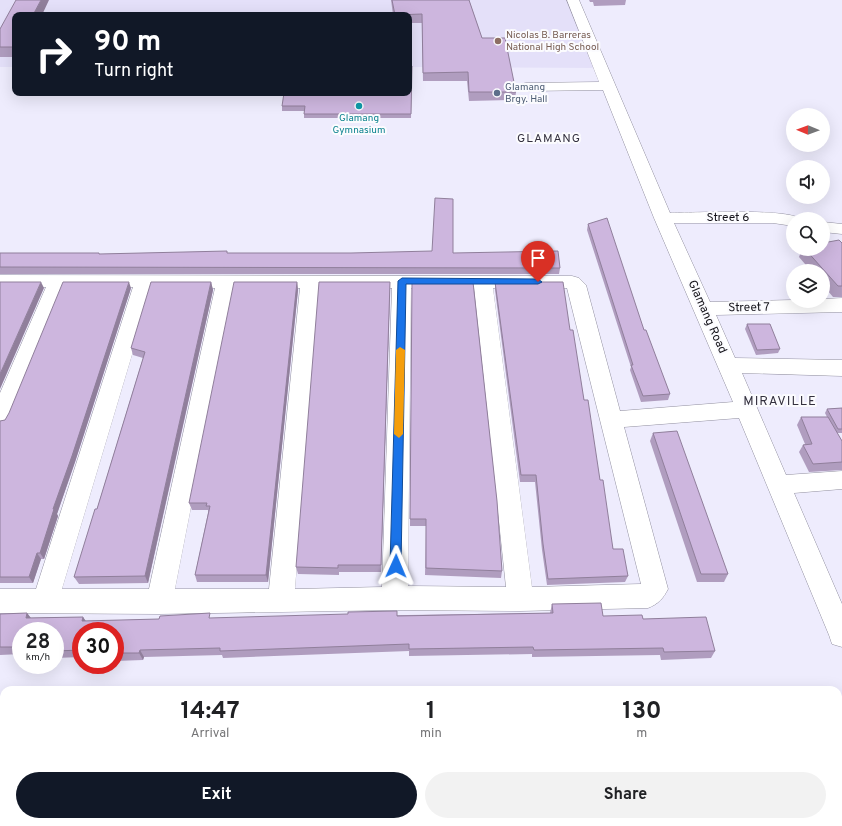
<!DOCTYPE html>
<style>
body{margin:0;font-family:Overpass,sans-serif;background:#f2f2f2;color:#202124;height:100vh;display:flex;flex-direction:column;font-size:15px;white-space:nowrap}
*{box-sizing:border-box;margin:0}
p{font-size:13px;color:#757577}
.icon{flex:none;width:22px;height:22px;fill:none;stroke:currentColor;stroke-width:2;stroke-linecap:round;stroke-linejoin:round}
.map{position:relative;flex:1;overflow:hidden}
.details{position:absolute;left:0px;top:686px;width:842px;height:140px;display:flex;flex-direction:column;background:#fff;border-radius:12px 12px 0 0;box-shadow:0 4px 16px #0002}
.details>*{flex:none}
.top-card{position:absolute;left:12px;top:12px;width:400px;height:84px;border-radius:8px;box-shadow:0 4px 16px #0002;background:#111827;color:#fff;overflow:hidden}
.needle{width:26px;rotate:271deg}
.fabs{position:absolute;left:786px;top:108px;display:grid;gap:8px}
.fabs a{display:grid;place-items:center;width:44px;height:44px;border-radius:50%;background:#fff;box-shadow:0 4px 16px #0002;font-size:20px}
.speed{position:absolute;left:12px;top:622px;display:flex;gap:8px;font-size:20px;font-weight:700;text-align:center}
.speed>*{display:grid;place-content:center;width:52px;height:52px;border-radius:50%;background:#fff;box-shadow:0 4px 16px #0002;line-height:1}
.speed small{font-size:10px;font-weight:400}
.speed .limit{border:6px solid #d22;background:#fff;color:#111}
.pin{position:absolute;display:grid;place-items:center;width:34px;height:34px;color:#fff;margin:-41px -17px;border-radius:50% 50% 50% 0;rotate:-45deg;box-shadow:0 0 4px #0007}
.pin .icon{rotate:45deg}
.me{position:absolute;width:44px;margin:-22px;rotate:1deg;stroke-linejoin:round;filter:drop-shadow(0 0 3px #0008)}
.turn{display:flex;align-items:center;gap:14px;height:84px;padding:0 16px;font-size:18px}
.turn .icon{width:52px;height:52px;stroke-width:2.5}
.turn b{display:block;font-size:28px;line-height:34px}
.eta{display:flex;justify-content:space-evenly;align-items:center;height:68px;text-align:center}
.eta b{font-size:24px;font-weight:700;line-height:28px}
.action{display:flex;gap:8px;margin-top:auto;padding:8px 16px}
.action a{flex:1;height:46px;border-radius:24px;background:#111827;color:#fff;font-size:16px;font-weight:700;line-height:46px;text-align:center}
.action a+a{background:#f2f2f2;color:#202124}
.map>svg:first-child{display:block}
.built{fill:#e4e0f9}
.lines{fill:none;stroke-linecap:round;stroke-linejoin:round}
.minor-casing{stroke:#9290a0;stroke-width:1}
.minor{fill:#fff;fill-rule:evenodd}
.wall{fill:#b09dbf}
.shaded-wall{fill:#907f9b}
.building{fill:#cdb6de;stroke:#907f9b}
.route{fill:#1a73e8;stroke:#114b97}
.slow{fill:#f59e0b}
.education-dot{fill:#8d6e63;stroke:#fbfbfe;stroke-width:1.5}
.service-dot{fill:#5c6f8a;stroke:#fbfbfe;stroke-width:1.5}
.culture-dot{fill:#0f9aa8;stroke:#fbfbfe;stroke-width:1.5}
.labels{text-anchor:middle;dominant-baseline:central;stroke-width:4;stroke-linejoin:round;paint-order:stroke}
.far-education-label{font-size:10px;fill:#785e54;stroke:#fbfbfe;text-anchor:start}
.far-service-label{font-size:10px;fill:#4e5e75;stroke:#fbfbfe;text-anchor:start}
.far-culture-label{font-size:10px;fill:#0d838f;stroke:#fbfbfe}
.far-quarter-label{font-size:12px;letter-spacing:1px;fill:#33303e;stroke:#fbfbfe}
.street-label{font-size:12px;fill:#15141a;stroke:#fbfbfe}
.neighbourhood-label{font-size:13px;letter-spacing:1px;fill:#33303e;stroke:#fbfbfe}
</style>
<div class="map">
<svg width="842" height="826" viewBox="0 0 842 826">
<rect width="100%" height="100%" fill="#eeecfd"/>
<path class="built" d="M 0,0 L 572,0 L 598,68 L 409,67 L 409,15 L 15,15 L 15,67 L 0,67 Z"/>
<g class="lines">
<defs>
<g id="minor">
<path d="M 567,0 L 579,0 L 670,213 C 690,213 789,208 800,219 L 793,219 L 793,226 L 773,223 L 674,223 L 710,302 L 793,300 L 823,301 L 823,299 L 842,298 L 842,312 L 716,315 L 735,358 L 842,360 L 842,376 L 742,373 L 786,475 L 842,471 L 842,489 L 794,493 L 842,604 L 842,647 L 832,644 L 829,635 L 739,418 L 624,427 L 668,589 C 663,599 658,604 648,608 L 520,611 L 395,610 L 159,614 L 0,613 L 0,589 L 36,589 L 133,287 L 65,287 L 11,419 L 8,425 L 0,427 L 0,393 L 46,287 L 0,287 L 0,275 L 572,276 L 579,278 L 586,285 L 620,411 L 733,402 L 654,218 L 603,90 L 526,91 L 521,90 L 519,87 L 521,84 L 526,83 L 599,82 ZM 152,288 L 215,288 L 149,589 L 62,589 ZM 234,288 L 300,288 L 269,589 L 175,589 ZM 319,288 L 392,288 L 382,587 L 295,589 ZM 411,288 L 474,288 L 506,587 L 408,586 ZM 493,288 L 567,288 L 641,584 L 532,587 Z"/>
<path d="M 823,222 L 842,224 L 842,234 L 823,232 Z"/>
</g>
</defs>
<use href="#minor" class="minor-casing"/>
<use href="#minor" class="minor"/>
</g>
<g class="wall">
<path d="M 391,0 L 469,0 L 482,38 L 516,92 L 515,100 L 469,101 L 467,81 L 423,81 L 422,23 L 409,23 L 409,15 L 393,15 Z"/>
<path d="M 589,0 L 626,0 L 625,5 L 594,6 L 593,2 L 590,2 Z"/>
<path d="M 15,15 L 15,57 L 0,57 L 0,29 Z"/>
<path d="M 412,66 L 411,118 L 304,118 L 304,111 L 282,111 L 282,106 Z"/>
<path d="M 588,224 L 644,330 L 670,394 L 668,400 L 641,402 L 630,370 L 631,367 L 587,230 Z"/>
<path d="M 842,243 L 842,297 L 833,297 L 823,285 L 823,271 L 811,271 L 799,257 L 802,249 L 823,249 Z"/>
<path d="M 0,253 L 100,254 L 227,253 L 453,253 L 560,268 L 559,274 L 0,274 Z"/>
<path d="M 211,282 L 213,290 L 148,583 L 79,584 L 74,577 L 97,509 L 143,358 L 133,355 L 131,348 Z"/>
<path d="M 297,282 L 298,290 L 268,582 L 197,582 L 195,575 L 208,513 L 208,510 L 192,510 L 189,503 Z"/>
<path d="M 390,282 L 390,290 L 381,572 L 339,572 L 339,575 L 298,574 L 296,567 Z"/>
<path d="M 412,282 L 502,571 L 501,578 L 425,575 L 426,526 L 410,526 Z"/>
<path d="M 495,282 L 570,330 L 600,480 L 613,549 L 628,576 L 625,582 L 547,585 L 542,550 L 535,482 L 520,482 L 495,290 Z"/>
<path d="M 131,288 L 75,462 L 57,514 L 58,516 L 44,559 L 41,559 L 33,583 L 0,583 L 0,421 L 5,420 Z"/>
<path d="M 747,324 L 780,349 L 778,353 L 756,355 L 745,329 Z"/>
<path d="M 842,408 L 842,433 L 837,433 L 842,441 L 842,470 L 809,472 L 799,452 L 803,445 L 805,444 L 797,425 L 801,417 L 827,417 L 825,413 L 827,409 Z"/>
<path d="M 653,433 L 728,574 L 724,582 L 697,582 L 650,441 Z"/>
<path d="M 552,604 L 603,616 L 643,619 L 715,651 L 711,658 L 661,660 L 660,655 L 532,657 L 532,654 L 409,656 L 409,651 L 223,658 L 222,655 L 144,657 L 143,660 L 115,661 L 115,631 L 81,631 L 81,657 L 55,658 L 55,631 L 21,631 L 21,654 L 0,655 L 0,614 L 27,613 L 31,618 L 83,617 L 85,621 L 211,618 L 550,613 Z"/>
<path d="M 663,822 L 838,822 L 842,826 L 664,826 Z"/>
</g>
<g class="shaded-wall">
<path d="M 41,0 L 49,0 L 42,15 L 33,15 Z"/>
<path d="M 41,282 L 44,288 L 0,389 L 0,374 Z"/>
<path d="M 129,282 L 131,288 L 75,462 L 57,514 L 58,516 L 44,559 L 40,553 L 53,509 Z"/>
<path d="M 211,282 L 213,290 L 148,583 L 145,576 Z"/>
<path d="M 297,282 L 298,290 L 268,582 L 266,575 Z"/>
<path d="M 390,282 L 390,290 L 381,572 L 381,565 Z"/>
<path d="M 37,553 L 41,559 L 33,583 L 29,577 Z"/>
<path d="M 27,613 L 33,621 L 26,618 Z"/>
<path d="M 83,617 L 88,624 L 82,621 Z"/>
<path d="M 140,650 L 144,657 L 143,660 L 139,653 Z"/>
</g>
<g class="building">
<path d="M 16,0 L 41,0 L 33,15 L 15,15 L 15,47 L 0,47 L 0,29 Z"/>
<path d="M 392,0 L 469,0 L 482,38 L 505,38 L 516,92 L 469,92 L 468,72 L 423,73 L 422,14 L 395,15 Z"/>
<path d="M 409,66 L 412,66 L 411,114 L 304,114 L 305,106 L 282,106 L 284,93 L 409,93 Z"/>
<path d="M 435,198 L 453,199 L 453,253 L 558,251 L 560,268 L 0,267 L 0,253 L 99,253 L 99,254 L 227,251 L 227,253 L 351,253 L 432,251 Z"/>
<path d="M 607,218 L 644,330 L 646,330 L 670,394 L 643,396 L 631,365 L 633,365 L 588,224 Z"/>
<path d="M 839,240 L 842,243 L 842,286 L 838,286 L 805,249 L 823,249 L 823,243 Z"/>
<path d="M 0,282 L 41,282 L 0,374 Z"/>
<path d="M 63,282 L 129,282 L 72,456 L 53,509 L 54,509 L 40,553 L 37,553 L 29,577 L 0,577 L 0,421 L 5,420 L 9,413 Z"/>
<path d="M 151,282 L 211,282 L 145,576 L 74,577 L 95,509 L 97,509 L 145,352 L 131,348 Z"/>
<path d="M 234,282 L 297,282 L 266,575 L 195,575 L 210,506 L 206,506 L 207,503 L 189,503 Z"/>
<path d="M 319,282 L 390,282 L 381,565 L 338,565 L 338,568 L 296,567 Z"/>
<path d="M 412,282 L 473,282 L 497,501 L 502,571 L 426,568 L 426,519 L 410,519 Z"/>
<path d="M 495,282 L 563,282 L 570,330 L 573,330 L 584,400 L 588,400 L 600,480 L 603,480 L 613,549 L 623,549 L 628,576 L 548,579 L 543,544 L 536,475 L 521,475 Z"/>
<path d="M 747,324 L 770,324 L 780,349 L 757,350 Z"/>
<path d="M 842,408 L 842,429 L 838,429 L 827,409 Z"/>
<path d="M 801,417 L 828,417 L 842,441 L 842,462 L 813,464 L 803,445 L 812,444 Z"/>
<path d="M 677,431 L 728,574 L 701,574 L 653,433 Z"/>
<path d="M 601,603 L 603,616 L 642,615 L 643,619 L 706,617 L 715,651 L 664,652 L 663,648 L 534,650 L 533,647 L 409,649 L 409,644 L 220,651 L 220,648 L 140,650 L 139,653 L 115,653 L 115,631 L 81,631 L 81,650 L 55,651 L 55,631 L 21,631 L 21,647 L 0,647 L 0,614 L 27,613 L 26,618 L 83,617 L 82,621 L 159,619 L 160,616 L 210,613 L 209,618 L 348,614 L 348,612 L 397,611 L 397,616 L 553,613 L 552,604 Z"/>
<path d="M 838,818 L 842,818 L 842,826 L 686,826 L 686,825 L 669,824 L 668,822 L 838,822 Z"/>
<path d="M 552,824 L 553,826 L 511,826 L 511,825 Z"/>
</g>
<path class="route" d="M 402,278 L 538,279 L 542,282 L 538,284 L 406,284 L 401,566 L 399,569 L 396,571 L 392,569 L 390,566 L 398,281 Z"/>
<path class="slow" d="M 400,347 L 405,350 L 403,434 L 399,438 L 394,434 L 396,350 Z"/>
<circle class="education-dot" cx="498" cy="41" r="4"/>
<circle class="service-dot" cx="497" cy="93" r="4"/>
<circle class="culture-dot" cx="359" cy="106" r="4"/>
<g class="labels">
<g class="far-education-label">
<text x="506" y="35">Nicolas B. Barreras<tspan x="506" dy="12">National High School</tspan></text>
</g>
<g class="far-service-label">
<text x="505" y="87">Glamang<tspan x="505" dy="12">Brgy. Hall</tspan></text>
</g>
<g class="far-culture-label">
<text x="359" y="118">Glamang<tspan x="359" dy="12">Gymnasium</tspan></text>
</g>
<g class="far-quarter-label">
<text x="549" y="139">GLAMANG</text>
</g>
<g class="street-label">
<text x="728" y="218">Street 6</text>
<text transform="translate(749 308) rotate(-1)">Street 7</text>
<text transform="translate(707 317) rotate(66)">Glamang Road</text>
</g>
<g class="neighbourhood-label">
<text x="780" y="402">MIRAVILLE</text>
</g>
</g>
</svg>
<div class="fabs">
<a><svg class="needle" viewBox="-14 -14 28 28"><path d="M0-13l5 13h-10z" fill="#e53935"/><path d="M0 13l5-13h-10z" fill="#757577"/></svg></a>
<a><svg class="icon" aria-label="sound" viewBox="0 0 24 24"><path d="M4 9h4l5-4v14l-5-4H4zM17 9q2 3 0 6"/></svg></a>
<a><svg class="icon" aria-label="search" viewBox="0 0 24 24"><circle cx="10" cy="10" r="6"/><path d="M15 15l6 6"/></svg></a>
<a><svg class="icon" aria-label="layers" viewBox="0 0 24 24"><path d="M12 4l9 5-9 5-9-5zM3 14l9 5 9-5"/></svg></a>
</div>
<div class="speed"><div>28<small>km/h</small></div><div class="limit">30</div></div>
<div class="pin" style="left:538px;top:282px;background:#d93025"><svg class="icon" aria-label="arrive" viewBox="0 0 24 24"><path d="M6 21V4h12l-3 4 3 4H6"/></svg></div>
<svg class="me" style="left:396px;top:566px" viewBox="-20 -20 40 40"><path d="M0-17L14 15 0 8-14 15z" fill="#1a73e8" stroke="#fff" stroke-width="4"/></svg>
<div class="top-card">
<div class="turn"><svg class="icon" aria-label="right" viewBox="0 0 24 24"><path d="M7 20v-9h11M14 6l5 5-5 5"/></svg><div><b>90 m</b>Turn right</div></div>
</div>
<section class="details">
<div class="eta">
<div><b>14:47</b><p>Arrival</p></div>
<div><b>1</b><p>min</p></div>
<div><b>130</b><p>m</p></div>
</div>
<div class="action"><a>Exit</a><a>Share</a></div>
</section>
</div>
